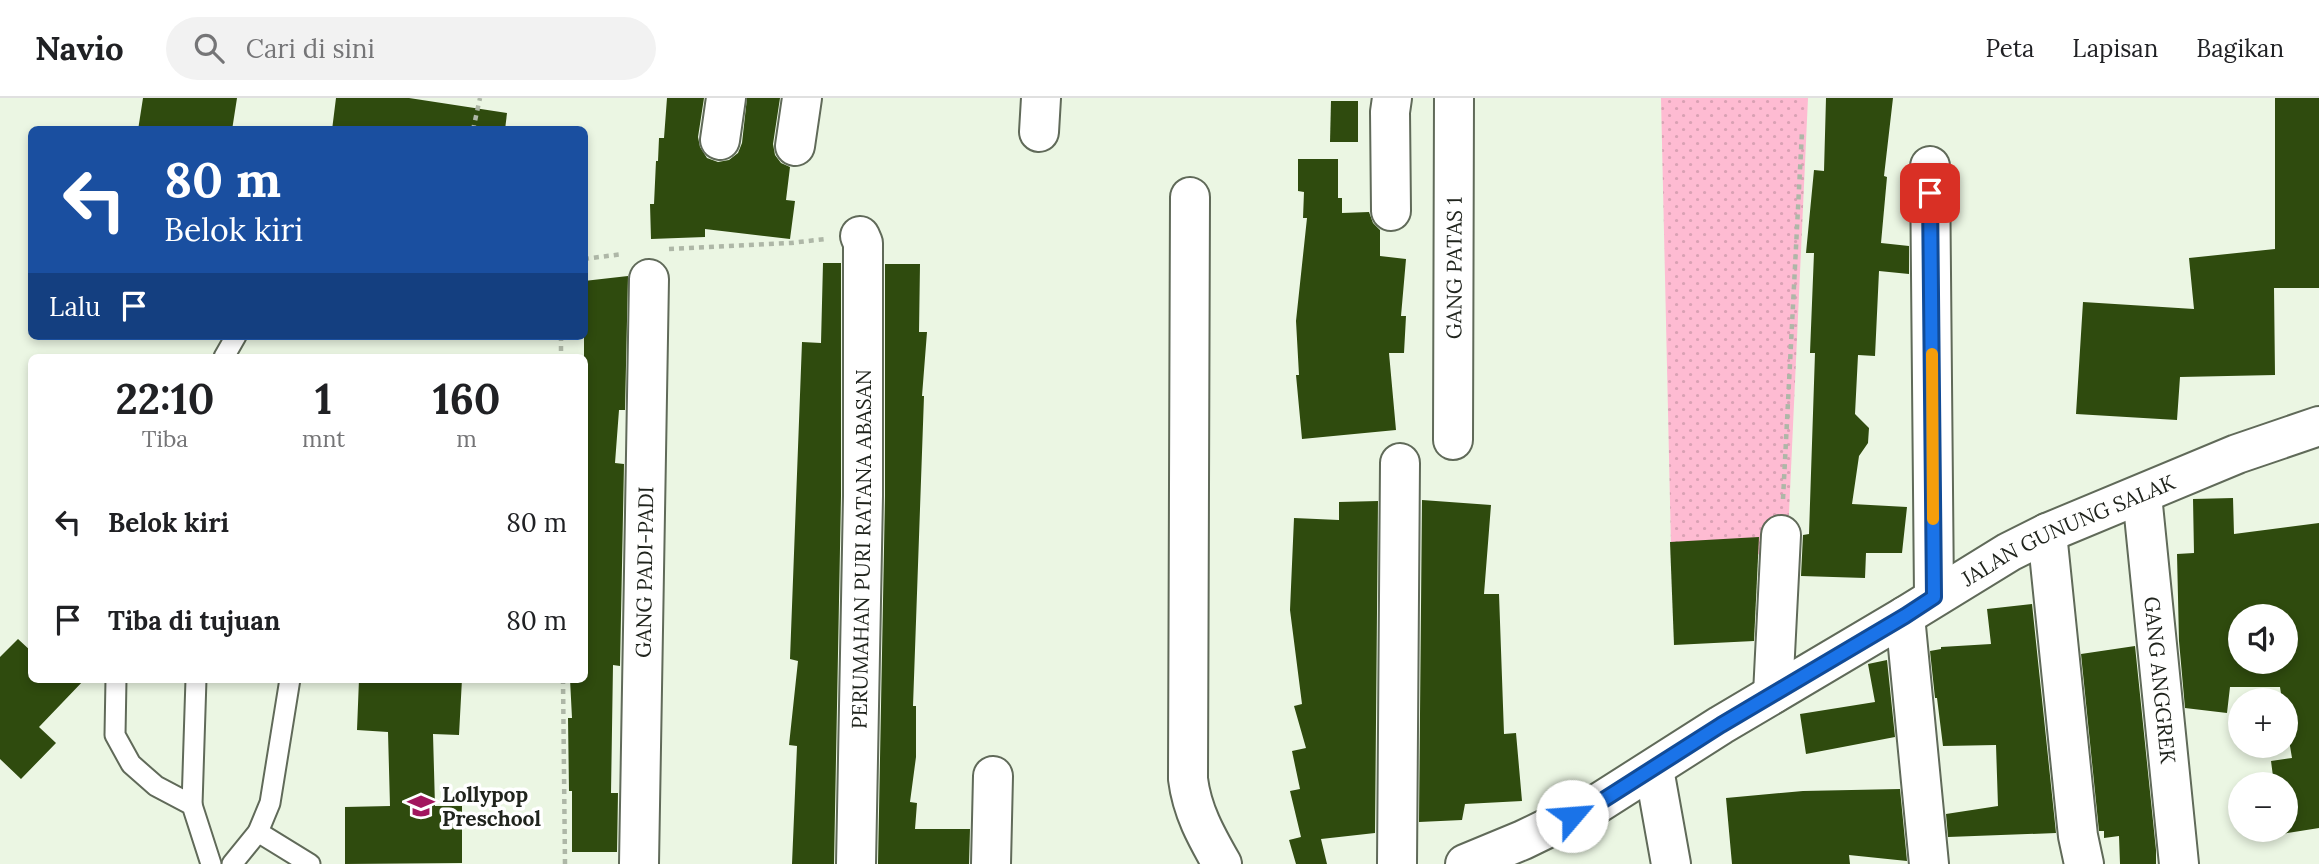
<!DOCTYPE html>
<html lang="id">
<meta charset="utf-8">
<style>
body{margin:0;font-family:Lora,serif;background:#f2f2f2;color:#202124;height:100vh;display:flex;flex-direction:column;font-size:26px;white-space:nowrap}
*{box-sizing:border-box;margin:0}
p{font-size:23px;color:#757577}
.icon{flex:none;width:38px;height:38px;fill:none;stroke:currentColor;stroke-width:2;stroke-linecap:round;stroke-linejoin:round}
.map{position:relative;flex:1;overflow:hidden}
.panel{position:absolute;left:28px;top:256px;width:560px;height:329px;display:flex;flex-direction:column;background:#fff;border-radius:10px;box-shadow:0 4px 10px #0003}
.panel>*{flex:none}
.hud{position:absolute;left:28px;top:28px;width:560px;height:214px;border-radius:10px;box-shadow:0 4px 10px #0003;background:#1a4fa0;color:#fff;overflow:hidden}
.controls{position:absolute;left:2228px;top:506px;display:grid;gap:14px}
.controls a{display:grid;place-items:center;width:70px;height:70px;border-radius:50%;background:#fff;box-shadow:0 4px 10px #0003;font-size:35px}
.pin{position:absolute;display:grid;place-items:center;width:60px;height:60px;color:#fff;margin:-30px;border-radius:14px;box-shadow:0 4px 10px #0006}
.me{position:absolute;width:77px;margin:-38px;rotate:63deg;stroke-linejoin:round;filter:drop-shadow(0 0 5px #0008)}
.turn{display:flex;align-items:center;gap:24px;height:147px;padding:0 21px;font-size:32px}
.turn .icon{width:91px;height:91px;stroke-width:2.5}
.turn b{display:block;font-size:49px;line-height:60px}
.then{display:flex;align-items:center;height:66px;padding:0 21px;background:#0003;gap:14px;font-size:26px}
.eta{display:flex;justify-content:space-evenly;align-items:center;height:119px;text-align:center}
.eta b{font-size:42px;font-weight:700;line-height:49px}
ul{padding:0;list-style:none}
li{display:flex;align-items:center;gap:21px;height:98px;padding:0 21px}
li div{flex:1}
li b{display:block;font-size:26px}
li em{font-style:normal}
header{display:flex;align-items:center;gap:42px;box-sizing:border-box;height:98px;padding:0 35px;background:#fff;border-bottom:2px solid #e0e0e0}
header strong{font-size:33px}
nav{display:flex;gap:38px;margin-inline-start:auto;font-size:24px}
.search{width:490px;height:63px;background:#f2f2f2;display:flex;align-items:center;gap:18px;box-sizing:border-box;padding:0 24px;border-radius:38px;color:#757577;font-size:26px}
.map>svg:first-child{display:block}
.grass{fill:url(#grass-dots)}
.building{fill:#2f4b0e;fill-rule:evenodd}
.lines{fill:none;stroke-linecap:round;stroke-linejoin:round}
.service-casing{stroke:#606a59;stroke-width:23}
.minor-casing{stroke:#606a59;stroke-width:42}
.tertiary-casing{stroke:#606a59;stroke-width:42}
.path{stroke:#aeb7a7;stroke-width:4.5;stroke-dasharray:5 5;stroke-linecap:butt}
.service{stroke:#fff;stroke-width:19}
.minor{stroke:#fff;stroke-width:38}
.tertiary{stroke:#fff;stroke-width:38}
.route-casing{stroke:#114b97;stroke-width:18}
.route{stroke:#1a73e8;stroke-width:12}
.slow{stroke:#f59e0b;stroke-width:12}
.labels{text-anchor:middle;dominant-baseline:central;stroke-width:7;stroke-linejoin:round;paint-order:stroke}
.street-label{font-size:21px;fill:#20241d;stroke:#fff}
.poi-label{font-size:21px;font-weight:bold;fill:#20241d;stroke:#fff;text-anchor:start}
</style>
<header>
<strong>Navio</strong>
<div class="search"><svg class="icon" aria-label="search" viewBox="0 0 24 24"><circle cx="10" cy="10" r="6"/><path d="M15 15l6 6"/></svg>Cari di sini</div>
<nav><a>Peta</a><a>Lapisan</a><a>Bagikan</a></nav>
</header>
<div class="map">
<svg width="2319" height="766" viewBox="0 0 2319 766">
<defs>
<pattern id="grass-dots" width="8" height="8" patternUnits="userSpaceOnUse" patternTransform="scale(1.75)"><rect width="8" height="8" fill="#febbd2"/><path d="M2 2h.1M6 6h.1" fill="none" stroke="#d9a1b4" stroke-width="1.8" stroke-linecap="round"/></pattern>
</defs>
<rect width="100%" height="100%" fill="#ebf6e3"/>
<path class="grass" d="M 1661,0 L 1808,0 L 1787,459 L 1671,448 Z"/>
<g class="building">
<path d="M 143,0 L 237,0 L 232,32 L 138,32 Z"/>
<path d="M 336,0 L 409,0 L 507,15 L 505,32 L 332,32 Z"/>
<path d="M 667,0 L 704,0 L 698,39 L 700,49 L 707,60 L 718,64 L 729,62 L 738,55 L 742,45 L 747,0 L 780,0 L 773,46 L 775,57 L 781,65 L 790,69 L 786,102 L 795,103 L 790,141 L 705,131 L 705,139 L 651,141 L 650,106 L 654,106 L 656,63 L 658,63 L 659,40 L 664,40 Z"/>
<path d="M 1826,0 L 1893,0 L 1884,78 L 1887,79 L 1881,145 L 1909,148 L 1909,176 L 1879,173 L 1875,258 L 1858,257 L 1855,316 L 1869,330 L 1868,345 L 1859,358 L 1852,406 L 1907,409 L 1902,455 L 1866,455 L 1865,480 L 1801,478 L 1803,437 L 1809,436 L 1815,255 L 1810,255 L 1814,155 L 1806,155 L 1814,72 L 1824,73 Z"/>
<path d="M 2275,0 L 2319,0 L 2319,190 L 2274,190 L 2275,277 L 2180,279 L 2177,322 L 2076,316 L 2083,204 L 2194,211 L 2189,160 L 2275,151 Z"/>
<path d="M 1331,3 L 1358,3 L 1358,44 L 1330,44 Z"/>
<path d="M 1298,61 L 1338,61 L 1338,100 L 1342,100 L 1342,115 L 1369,114 L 1373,125 L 1380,132 L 1380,158 L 1406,161 L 1401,218 L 1406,218 L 1404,255 L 1389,255 L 1396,332 L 1302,341 L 1296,277 L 1299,277 L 1296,223 L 1307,120 L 1303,120 L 1304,94 L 1298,93 Z"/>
<path d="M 823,165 L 841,165 L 841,398 L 834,766 L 792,766 L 797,648 L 789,647 L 798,563 L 790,561 L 802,244 L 821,245 Z"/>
<path d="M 885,166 L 920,166 L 919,234 L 927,234 L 922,298 L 924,298 L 913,608 L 916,608 L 916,659 L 910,704 L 917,705 L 915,731 L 970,731 L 969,766 L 878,766 L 885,398 Z"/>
<path d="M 628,178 L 625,312 L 619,312 L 615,365 L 624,366 L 620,568 L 613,567 L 611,695 L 618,695 L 617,754 L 572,754 L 572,693 L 569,693 L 568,620 L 572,620 L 570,581 L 584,581 L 584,183 Z"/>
<path d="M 2233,400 L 2234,436 L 2319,425 L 2319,730 L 2282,736 L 2281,732 L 2286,732 L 2286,686 L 2274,686 L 2271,663 L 2292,660 L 2286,624 L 2286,602 L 2282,602 L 2280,589 L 2230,589 L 2227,615 L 2185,610 L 2179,543 L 2177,456 L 2194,455 L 2193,401 ZM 2240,518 L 2286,518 L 2286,564 L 2240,564 Z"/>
<path d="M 1422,402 L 1491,407 L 1484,496 L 1499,496 L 1504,636 L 1516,635 L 1522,703 L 1465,706 L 1462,722 L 1419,724 Z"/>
<path d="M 1378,403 L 1375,735 L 1321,741 L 1327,766 L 1296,766 L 1289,742 L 1301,739 L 1290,693 L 1300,691 L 1292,653 L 1306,650 L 1294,608 L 1302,606 L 1290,512 L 1294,420 L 1339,422 L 1339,404 Z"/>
<path d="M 1759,439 L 1754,543 L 1674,547 L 1670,444 Z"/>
<path d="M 2032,506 L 2056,735 L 1948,739 L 1946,716 L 1998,708 L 1996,647 L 1943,648 L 1937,600 L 1935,600 L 1930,553 L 1941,551 L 1941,549 L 1991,546 L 1987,511 Z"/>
<path d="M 18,541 L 32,554 L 32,581 L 85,581 L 39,629 L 56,645 L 21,681 L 0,661 L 0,559 Z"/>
<path d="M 2135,548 L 2156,752 L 2156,766 L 2120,766 L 2119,738 L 2104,740 L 2104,733 L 2099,733 L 2081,556 Z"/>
<path d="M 1887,562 L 1895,639 L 1806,656 L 1800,616 L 1875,604 L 1868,566 Z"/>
<path d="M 359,581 L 462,581 L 459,637 L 433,636 L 435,708 L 462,708 L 462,765 L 345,766 L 345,709 L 390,708 L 388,634 L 357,632 Z"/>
<path d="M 1900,691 L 1907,763 L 1849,757 L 1850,766 L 1732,766 L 1726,700 L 1803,693 Z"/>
</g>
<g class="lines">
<defs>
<g id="service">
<path d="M 224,259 L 236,238"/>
<path d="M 116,581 L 115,637 L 131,666 L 156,688 L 192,707 L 211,766"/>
<path d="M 192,707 L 196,581"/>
<path d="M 258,734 L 310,766"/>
<path d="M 232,766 L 258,734 L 270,705 L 290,581"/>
</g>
<g id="minor">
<path d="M 1039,34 L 1041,0"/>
<path d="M 720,42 L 726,0"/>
<path d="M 795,48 L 802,0"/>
<path d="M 1930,68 L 1934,499"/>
<path d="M 1190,99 L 1188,681 C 1192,713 1206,738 1222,766"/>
<path d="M 1391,113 L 1390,14 L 1392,0"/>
<path id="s1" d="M 1453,342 L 1454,0"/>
<path id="s2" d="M 2142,397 L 2179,766"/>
<path d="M 2047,435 L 2078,738 L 2084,766"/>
<path d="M 1905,518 L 1929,766"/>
<path d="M 1773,596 L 1781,437"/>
<path d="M 1654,671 L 1671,766"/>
<path id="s3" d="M 639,766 L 649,181"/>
<path id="s4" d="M 856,766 L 863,398 L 863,145 L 860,138"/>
<path d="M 991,766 L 993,678"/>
<path d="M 1397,766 L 1400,365"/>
</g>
<g id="tertiary">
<path id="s5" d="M 1465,766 L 1523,742 L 1597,706 L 1721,627 L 1905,518 L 2009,454 L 2047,435 L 2237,356 L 2319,328"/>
</g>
</defs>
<use href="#service" class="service-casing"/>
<use href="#minor" class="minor-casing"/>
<use href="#tertiary" class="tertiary-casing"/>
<g class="path">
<path d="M 473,32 L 480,0"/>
<path d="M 669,151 L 791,145 L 825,141"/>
<path d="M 584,161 L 623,156"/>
<path d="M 561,238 L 561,259"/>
<path d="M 1783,401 L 1802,33"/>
<path d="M 563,581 L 565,766"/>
</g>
<use href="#service" class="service"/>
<use href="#minor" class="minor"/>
<use href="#tertiary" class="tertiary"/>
</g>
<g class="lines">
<defs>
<path id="route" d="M 1572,718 L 1597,706 L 1721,627 L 1905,518 L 1934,499 L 1930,95"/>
</defs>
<use href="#route" class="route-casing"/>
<use href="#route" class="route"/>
<path class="slow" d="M 1932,256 L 1933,421"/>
</g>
<defs>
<symbol id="school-bare" viewBox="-9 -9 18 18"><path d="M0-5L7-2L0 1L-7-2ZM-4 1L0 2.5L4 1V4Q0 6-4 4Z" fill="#a2165e" stroke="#fff" stroke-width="2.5" paint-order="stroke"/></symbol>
</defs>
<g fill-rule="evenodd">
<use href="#school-bare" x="402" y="689" width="38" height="38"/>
</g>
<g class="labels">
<g class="street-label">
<text stroke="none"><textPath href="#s1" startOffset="172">GANG PATAS 1</textPath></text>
<text stroke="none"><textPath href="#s5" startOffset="691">JALAN GUNUNG SALAK</textPath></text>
<text stroke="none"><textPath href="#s4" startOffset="315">PERUMAHAN PURI RATANA ABASAN</textPath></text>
<text stroke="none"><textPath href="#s3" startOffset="292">GANG PADI-PADI</textPath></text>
<text stroke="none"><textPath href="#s2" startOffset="186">GANG ANGGREK</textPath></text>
</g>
<g class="poi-label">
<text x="442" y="696">Lollypop<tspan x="442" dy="24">Preschool</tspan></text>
</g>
</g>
</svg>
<div class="controls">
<a><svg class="icon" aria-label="sound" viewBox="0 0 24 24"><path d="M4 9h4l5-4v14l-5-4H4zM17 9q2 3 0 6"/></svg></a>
<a>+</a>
<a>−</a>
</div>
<div class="pin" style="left:1930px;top:95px;background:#d93025"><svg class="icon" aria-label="arrive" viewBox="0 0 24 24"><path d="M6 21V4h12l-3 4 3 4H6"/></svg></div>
<svg class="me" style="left:1572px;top:718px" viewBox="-20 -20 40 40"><circle r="19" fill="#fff"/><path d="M0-13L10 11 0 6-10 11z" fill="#1a73e8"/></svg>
<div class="hud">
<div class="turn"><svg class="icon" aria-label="left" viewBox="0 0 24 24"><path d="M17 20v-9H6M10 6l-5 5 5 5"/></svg><div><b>80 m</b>Belok kiri</div></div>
<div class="then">Lalu<svg class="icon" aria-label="arrive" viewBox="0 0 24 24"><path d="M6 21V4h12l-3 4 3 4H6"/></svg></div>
</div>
<section class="panel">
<div class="eta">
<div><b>22:10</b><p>Tiba</p></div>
<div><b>1</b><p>mnt</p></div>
<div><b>160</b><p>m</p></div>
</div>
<ul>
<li><svg class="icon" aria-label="left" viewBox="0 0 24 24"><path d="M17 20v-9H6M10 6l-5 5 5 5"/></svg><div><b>Belok kiri</b></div><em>80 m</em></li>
<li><svg class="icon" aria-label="arrive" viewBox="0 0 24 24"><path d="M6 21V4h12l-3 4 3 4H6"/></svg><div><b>Tiba di tujuan</b></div><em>80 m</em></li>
</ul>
</section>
</div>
